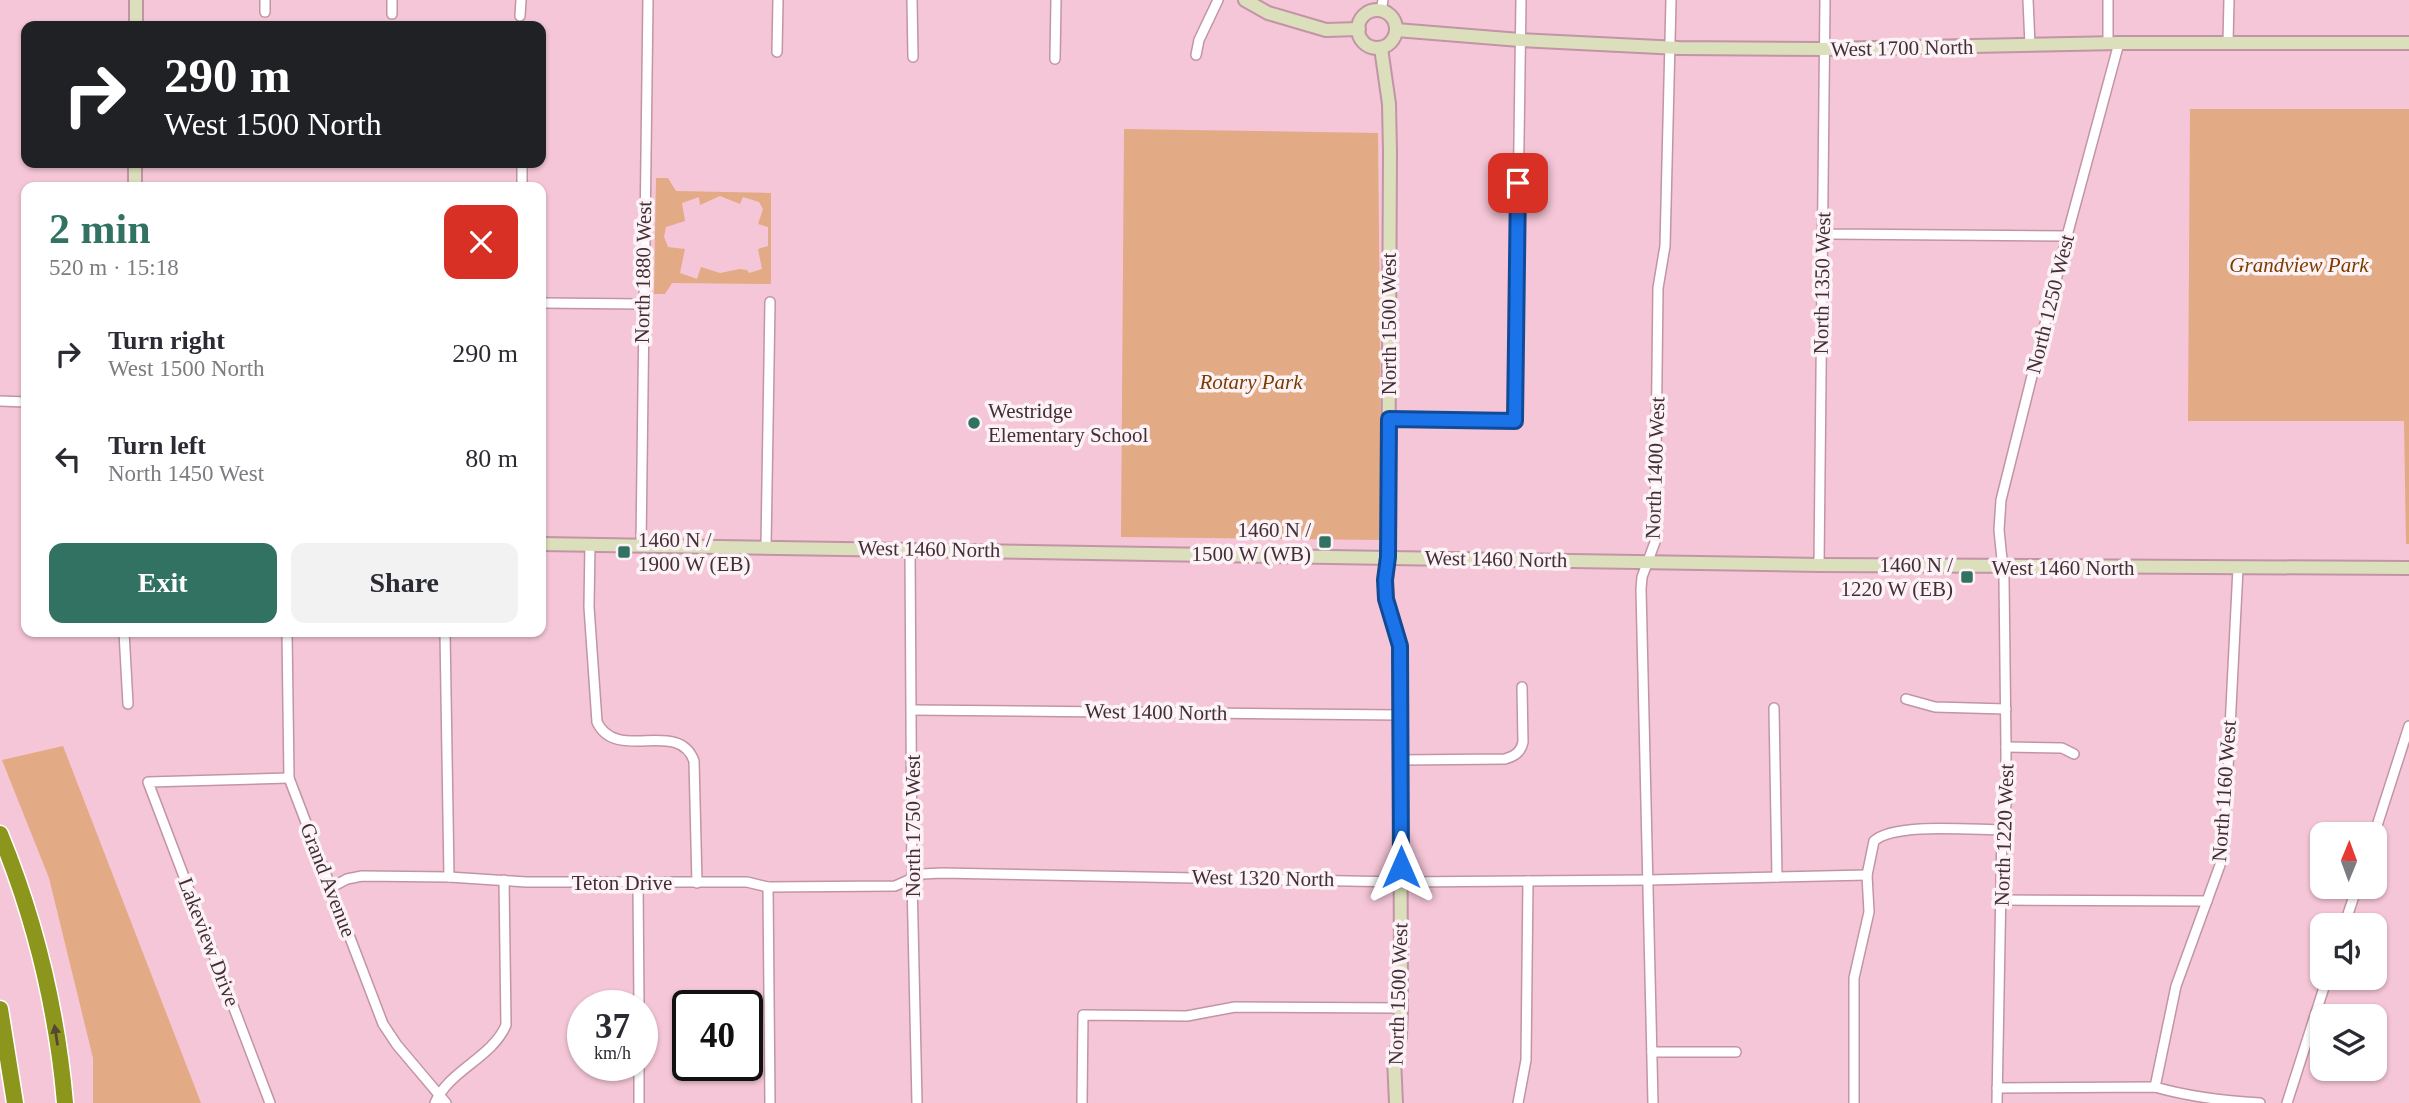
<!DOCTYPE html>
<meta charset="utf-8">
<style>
body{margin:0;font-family:Georgia,serif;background:#f2f2f3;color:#2b2b33;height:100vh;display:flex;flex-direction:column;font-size:26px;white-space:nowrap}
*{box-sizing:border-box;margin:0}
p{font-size:23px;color:#7c7c81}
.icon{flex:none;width:38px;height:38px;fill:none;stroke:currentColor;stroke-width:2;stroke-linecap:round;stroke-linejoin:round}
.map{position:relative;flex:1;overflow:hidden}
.sheet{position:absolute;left:21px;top:182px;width:525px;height:455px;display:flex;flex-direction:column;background:#fff;border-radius:14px;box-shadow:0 2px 5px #0004}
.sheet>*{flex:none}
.hud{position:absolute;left:21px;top:21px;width:525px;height:147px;border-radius:14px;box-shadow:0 2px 5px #0004;background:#202124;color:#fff;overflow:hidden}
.needle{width:46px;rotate:1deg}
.controls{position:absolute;left:2310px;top:822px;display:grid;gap:14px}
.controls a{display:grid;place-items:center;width:77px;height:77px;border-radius:14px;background:#fff;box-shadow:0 2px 5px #0004;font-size:35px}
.speed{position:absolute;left:567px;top:990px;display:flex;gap:14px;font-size:35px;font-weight:700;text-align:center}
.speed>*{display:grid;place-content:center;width:91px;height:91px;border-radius:50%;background:#fff;box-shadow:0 2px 5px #0004;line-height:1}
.speed small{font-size:18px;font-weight:400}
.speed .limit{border:4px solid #111;border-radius:10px;background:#fff;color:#111}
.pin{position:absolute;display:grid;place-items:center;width:60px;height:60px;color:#fff;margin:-30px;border-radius:14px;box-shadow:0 4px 10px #0006}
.me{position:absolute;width:77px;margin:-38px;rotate:0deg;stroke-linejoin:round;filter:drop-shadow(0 0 5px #0008)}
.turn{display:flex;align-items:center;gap:24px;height:147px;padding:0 28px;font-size:32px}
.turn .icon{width:91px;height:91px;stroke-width:2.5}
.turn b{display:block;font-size:49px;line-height:60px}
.round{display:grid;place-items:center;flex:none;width:74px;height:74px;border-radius:14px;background:#f2f2f3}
.summary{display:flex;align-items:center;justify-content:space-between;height:119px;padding:0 28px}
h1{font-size:42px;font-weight:700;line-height:52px;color:#317262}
.primary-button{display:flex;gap:14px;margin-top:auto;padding:14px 28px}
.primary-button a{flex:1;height:80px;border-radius:14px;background:#317262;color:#fff;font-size:28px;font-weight:700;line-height:80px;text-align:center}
.primary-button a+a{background:#f2f2f3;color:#2b2b33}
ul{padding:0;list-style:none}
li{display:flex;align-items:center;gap:21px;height:105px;padding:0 28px}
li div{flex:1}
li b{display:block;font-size:26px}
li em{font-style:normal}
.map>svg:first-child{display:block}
.green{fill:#e2aa85;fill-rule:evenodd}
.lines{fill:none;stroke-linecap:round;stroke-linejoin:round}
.street-casing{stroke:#c195a5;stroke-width:12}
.secondary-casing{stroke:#c195a5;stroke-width:16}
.highway-casing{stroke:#fff;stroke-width:19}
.street{stroke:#fff;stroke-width:9}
.secondary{stroke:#dcdfbb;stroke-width:12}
.highway{stroke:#8c951c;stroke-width:16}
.oneway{fill:#544830}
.route-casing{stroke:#114b97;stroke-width:18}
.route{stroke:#1a73e8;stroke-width:12}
.poi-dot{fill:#317262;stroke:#fdf3f6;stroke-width:2.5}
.labels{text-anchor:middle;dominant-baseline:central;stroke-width:7;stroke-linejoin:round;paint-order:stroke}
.street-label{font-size:21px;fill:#422f36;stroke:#fdf3f6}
.park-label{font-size:21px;font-style:italic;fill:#7a3c01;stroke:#fdf3f6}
.poi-label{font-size:21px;fill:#422f36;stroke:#fdf3f6;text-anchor:start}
</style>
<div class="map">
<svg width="2409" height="1103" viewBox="0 0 2409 1103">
<rect width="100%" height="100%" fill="#f5c6d7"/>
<g class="green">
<path d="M 2190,109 L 2409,109 L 2409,544 L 2406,544 L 2404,421 L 2188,421 Z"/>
<path d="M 1124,129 L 1378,133 L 1382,540 L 1121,537 Z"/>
<path d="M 656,178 L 668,178 L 676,191 L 771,193 L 771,284 L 672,283 L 665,294 L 654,294 ZM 720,196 L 740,204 L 743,197 L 759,202 L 763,209 L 758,224 L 768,227 L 768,246 L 758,249 L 762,269 L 749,273 L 747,270 L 740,269 L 720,273 L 701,267 L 697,279 L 680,273 L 685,249 L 668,247 L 664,237 L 666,227 L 685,221 L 682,203 L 699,197 L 700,205 Z"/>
<path d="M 63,746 L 201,1103 L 93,1103 L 93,1058 L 49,878 L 2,760 Z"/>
</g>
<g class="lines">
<defs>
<g id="street">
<path d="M 265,0 L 265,12"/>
<path d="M 912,0 L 913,57"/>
<path d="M 2028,0 L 2030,45"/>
<path d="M 1381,11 L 1383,0"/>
<path d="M 392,14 L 392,0"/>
<path d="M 520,16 L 521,0"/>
<path d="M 2228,42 L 2229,0"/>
<path d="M 2108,44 L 2108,0"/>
<path d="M 777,52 L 778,0"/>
<path d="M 1196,55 L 1199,40 L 1218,0"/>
<path d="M 1055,59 L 1056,0"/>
<path d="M 522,187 L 522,163"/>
<path d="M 1822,230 L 1832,234 L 2067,236"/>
<path d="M 541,303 L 642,304"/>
<path d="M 0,401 L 26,402"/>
<path d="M 1389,419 L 1515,421 L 1521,0"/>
<path d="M 590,544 L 589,607 L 597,722 C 616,763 679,718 694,761 L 697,883"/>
<path d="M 641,545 L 648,0"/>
<path d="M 766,546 L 770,302"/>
<path d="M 910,549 L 912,879 L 917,1103"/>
<path d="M 1819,565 L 1825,0"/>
<path d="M 124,632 L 128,704"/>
<path d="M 287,632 L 289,778 L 383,1024 L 397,1045 L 446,1103"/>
<path d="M 445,632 L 449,877"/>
<path d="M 1906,699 L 1935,707 L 2006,709"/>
<path d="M 1774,708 L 1777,877"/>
<path d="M 912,710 L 1400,715"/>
<path d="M 2006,747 L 2062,748 L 2074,754"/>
<path d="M 1400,760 L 1505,759 C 1515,756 1521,752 1523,742 L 1522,687"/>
<path d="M 2374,835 L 2409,726"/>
<path d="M 638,884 L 639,1006"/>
<path d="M 332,887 L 347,879 L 362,876 L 449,877 L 526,882 L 747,882 L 768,887 L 895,886 L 922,874 L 942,873 L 1401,882 L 1648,880 L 1867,875"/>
<path d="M 768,887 L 770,1103"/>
<path d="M 2002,900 L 2207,901"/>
<path d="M 2344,926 L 2357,887"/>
<path d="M 1652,1052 L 1736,1052"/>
<path d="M 639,1066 L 639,1103"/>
<path d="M 2155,1087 L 2176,986 L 2220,865 L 2224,848 L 2238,568"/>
<path d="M 1997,1088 L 2155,1087 C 2190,1097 2224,1101 2260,1103"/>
<path d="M 270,1103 L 148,782 L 289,778"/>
<path d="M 435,1103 C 449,1070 492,1058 506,1025 L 504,880"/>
<path d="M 1082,1103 L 1083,1015 L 1187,1016 L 1235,1007 L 1401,1008"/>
<path d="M 1518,1103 L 1526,1060 L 1528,881"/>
<path d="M 1653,1103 L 1641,589 L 1642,577 L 1655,542 L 1658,288 L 1665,246 L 1671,0"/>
<path d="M 1854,1103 L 1854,978 L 1869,912 L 1867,875 L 1874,841 C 1894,822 1974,830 2002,830"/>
<path d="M 1997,1103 L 2002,830 L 2006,805 L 2006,747 L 2004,579 L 1999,530 L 2001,500 L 2067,236 L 2119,43"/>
<path d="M 2287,1103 L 2327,978"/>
</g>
<g id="secondary">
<path d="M 1245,0 L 1268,13 L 1326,30 L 1359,29"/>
<circle cx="1377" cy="29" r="19"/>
<path d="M 136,26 L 136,0"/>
<path d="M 1396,30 L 1520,40 L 1679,48 L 1824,49 L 2119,43 L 2409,43"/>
<path d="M 1381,48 L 1389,104 L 1390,152 L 1388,557 L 1385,580 L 1386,599 L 1400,646 L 1401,1008 L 1400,1037 L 1394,1059 L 1396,1103"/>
<path d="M 135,187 L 135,163"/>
<path d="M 541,544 L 1819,565 L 2409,568"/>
</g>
<g id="highway">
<path d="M 0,834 C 35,919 57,1011 65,1103"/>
<path d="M 0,1009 L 15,1103"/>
</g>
</defs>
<use href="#street" class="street-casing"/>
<use href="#secondary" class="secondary-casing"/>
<use href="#highway" class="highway-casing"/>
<use href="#street" class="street"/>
<use href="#secondary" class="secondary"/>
<use href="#highway" class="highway"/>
</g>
<defs><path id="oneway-solid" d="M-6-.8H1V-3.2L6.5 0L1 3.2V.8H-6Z" transform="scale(1.75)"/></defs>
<use class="oneway" href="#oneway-solid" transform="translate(56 1035) rotate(-99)"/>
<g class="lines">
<defs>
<path id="route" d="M 1401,867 L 1400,646 L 1386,599 L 1385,580 L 1388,557 L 1389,419 L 1515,421 L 1518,183"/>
</defs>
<use href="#route" class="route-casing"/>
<use href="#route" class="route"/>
</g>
<g class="poi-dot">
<circle cx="974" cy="423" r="7"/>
<rect x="1318" y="535" width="14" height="14" rx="3.5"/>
<rect x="617" y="545" width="14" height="14" rx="3.5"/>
<rect x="1960" y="570" width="14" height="14" rx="3.5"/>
</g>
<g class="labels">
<g class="street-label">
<text transform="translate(1902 48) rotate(-1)">West 1700 North</text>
<text transform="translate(643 272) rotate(-89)">North 1880 West</text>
<text transform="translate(1822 283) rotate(-89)">North 1350 West</text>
<text transform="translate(2050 304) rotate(-76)">North 1250 West</text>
<text transform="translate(1389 324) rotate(-90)">North 1500 West</text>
<text transform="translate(1655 468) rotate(-88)">North 1400 West</text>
<text transform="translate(929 549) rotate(1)">West 1460 North</text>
<text transform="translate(1496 559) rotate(1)">West 1460 North</text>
<text x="2063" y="568">West 1460 North</text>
<text transform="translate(1156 712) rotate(1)">West 1400 North</text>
<text transform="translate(2224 791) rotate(-86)">North 1160 West</text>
<text transform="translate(913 826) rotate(-90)">North 1750 West</text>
<text transform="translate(2004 835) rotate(-88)">North 1220 West</text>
<text transform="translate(1263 878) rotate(1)">West 1320 North</text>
<text transform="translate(328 880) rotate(69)">Grand Avenue</text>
<text x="622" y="883">Teton Drive</text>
<text transform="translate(209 942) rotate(69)">Lakeview Drive</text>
<text transform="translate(1398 994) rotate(-88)">North 1500 West</text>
</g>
<g class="park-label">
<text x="2299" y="265">Grandview Park</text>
<text x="1251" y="382">Rotary Park</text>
</g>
<g class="poi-label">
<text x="988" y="411">Westridge<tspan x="988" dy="24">Elementary School</tspan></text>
<text x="1311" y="530" text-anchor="end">1460 N /<tspan x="1311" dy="24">1500 W (WB)</tspan></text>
<text x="638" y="540">1460 N /<tspan x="638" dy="24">1900 W (EB)</tspan></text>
<text x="1953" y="565" text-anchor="end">1460 N /<tspan x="1953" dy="24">1220 W (EB)</tspan></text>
</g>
</g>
</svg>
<div class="controls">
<a><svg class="needle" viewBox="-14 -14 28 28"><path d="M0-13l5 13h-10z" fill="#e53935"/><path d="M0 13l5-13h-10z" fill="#7c7c81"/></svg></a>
<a><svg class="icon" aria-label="sound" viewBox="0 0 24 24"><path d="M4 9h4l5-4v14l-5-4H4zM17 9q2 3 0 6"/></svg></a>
<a><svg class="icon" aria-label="layers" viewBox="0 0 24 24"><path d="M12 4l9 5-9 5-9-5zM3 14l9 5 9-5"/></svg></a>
</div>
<div class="speed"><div>37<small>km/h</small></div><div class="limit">40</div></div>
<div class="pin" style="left:1518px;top:183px;background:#d93025"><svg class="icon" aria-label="arrive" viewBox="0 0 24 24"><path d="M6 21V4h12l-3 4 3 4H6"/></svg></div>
<svg class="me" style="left:1401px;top:867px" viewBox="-20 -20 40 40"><path d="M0-17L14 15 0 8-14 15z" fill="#1a73e8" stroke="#fff" stroke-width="4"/></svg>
<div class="hud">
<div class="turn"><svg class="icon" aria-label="right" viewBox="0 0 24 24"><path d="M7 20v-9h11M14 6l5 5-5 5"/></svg><div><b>290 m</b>West 1500 North</div></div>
</div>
<section class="sheet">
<div class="summary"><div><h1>2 min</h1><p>520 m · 15:18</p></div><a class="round" style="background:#d93025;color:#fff"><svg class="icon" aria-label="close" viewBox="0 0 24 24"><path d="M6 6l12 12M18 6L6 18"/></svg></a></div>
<ul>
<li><svg class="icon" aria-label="right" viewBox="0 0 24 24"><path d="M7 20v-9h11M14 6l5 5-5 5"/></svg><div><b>Turn right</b><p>West 1500 North</p></div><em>290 m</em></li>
<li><svg class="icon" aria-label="left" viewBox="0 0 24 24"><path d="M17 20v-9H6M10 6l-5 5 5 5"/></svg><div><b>Turn left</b><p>North 1450 West</p></div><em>80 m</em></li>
</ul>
<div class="primary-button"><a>Exit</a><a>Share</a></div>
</section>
</div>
